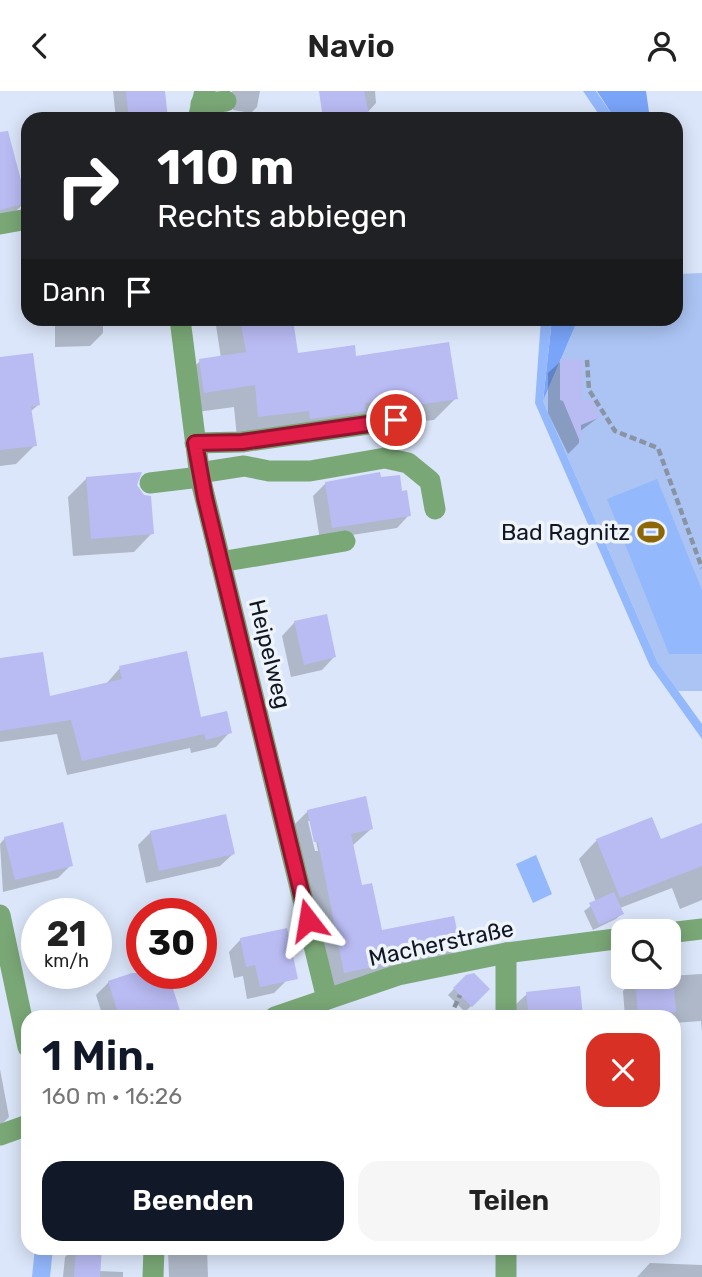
<!DOCTYPE html>
<html lang="de">
<meta charset="utf-8">
<style>
body{margin:0;font-family:Rubik,sans-serif;background:#f6f6f6;color:#222;height:100vh;display:flex;flex-direction:column;font-size:26px;white-space:nowrap}
*{box-sizing:border-box;margin:0}
p{font-size:23px;color:#767676}
.icon{flex:none;width:38px;height:38px;fill:none;stroke:currentColor;stroke-width:2;stroke-linecap:round;stroke-linejoin:round}
.map{position:relative;flex:1;overflow:hidden}
.panel{position:absolute;left:21px;top:919px;width:660px;height:245px;display:flex;flex-direction:column;background:#fff;border-radius:21px;box-shadow:0 4px 18px #0003}
.panel>*{flex:none}
.top-card{position:absolute;left:21px;top:21px;width:662px;height:214px;border-radius:21px;box-shadow:0 4px 18px #0003;background:#202124;color:#fff;overflow:hidden}
.controls{position:absolute;left:611px;top:828px;display:grid;gap:14px}
.controls a{display:grid;place-items:center;width:70px;height:70px;border-radius:14px;background:#fff;box-shadow:0 4px 18px #0003;font-size:35px}
.speed{position:absolute;left:21px;top:807px;display:flex;gap:14px;font-size:35px;font-weight:700;text-align:center}
.speed>*{display:grid;place-content:center;width:91px;height:91px;border-radius:50%;background:#fff;box-shadow:0 4px 18px #0003;line-height:1}
.speed small{font-size:18px;font-weight:400}
.speed .limit{border:10px solid #d22;background:#fff;color:#111}
.pin{position:absolute;display:grid;place-items:center;width:60px;height:60px;color:#fff;margin:-30px;border:4px solid #fff;border-radius:50%;box-shadow:0 2px 7px #0007}
.me{position:absolute;width:77px;margin:-38px;rotate:346deg;stroke-linejoin:round;filter:drop-shadow(0 0 5px #0008)}
.turn{display:flex;align-items:center;gap:24px;height:147px;padding:0 21px;font-size:32px}
.turn .icon{width:91px;height:91px;stroke-width:2.5}
.turn b{display:block;font-size:49px;line-height:60px}
.then{display:flex;align-items:center;height:66px;padding:0 21px;background:#0003;gap:14px;font-size:26px}
.round{display:grid;place-items:center;flex:none;width:74px;height:74px;border-radius:21px;background:#f6f6f6}
.head{display:flex;align-items:center;justify-content:space-between;height:119px;padding:0 21px}
h1{font-size:42px;font-weight:600;line-height:52px;color:#111827}
.cta{display:flex;gap:14px;margin-top:auto;padding:14px 21px}
.cta a{flex:1;height:80px;border-radius:21px;background:#111827;color:#fff;font-size:28px;font-weight:600;line-height:80px;text-align:center}
.cta a+a{background:#f6f6f6;color:#222}
header{display:flex;justify-content:space-between;align-items:center;height:91px;padding:0 21px;background:#fff;font-size:32px;font-weight:600}
.map>svg:first-child{display:block}
.green{fill:#abc4f3}
.forest{fill:#79a4f8}
.water{fill:#94b8fc}
.shadow{fill:#0003;fill-rule:evenodd}
.building{fill:#b9bbf3}
.lines{fill:none;stroke-linecap:round;stroke-linejoin:round}
.path{stroke:#8993a3;stroke-width:4.5;stroke-dasharray:7 3.5;stroke-linecap:butt}
.minor{stroke:#7aa776;stroke-width:21}
.route-casing{stroke:#92132f;stroke-width:18}
.route{stroke:#e11d48;stroke-width:12}
.labels{text-anchor:middle;dominant-baseline:central;stroke-width:7;stroke-linejoin:round;paint-order:stroke}
.poi-label{font-size:23px;fill:#101722;stroke:#eff3fa;text-anchor:end}
.street-label{font-size:23px;fill:#101722;stroke:#eff3fa}
</style>
<header><svg class="icon" aria-label="back" viewBox="0 0 24 24"><path d="M15 5l-7 7 7 7"/></svg>Navio<svg class="icon" aria-label="person" viewBox="0 0 24 24"><circle cx="12" cy="8" r="4"/><path d="M4 21q1-7 8-7t8 7"/></svg></header>
<div class="map">
<svg width="702" height="1186" viewBox="0 0 702 1186">
<rect width="100%" height="100%" fill="#dbe6fa"/>
<path class="green" d="M 702,182 L 702,600 L 678,600 L 658,572 L 543,310 L 578,228 L 676,228 L 676,183 Z"/>
<g class="forest">
<path d="M 597,0 L 646,0 L 650,28 L 615,28 Z"/>
<path d="M 552,228 L 578,228 L 543,310 Z"/>
</g>
<g class="water">
<path d="M 583,0 L 596,0 L 615,28 L 602,28 Z"/>
<path d="M 541,228 L 552,228 L 543,310 L 658,572 L 702,633 L 702,648 L 650,575 L 535,312 Z"/>
<path d="M 657,388 L 702,499 L 702,563 L 669,563 L 607,408 Z"/>
<path d="M 536,764 L 552,803 L 533,812 L 516,773 Z"/>
<path d="M 35,1157 L 53,1157 L 50,1186 L 32,1186 Z"/>
</g>
<g class="shadow">
<path d="M 113,0 L 164,0 L 166,28 L 116,28 Z"/>
<path d="M 232,0 L 260,0 L 257,16 L 251,22 L 233,19 Z"/>
<path d="M 343,0 L 375,0 L 376,12 L 364,25 L 341,27 Z"/>
<path d="M 0,70 L 25,111 L 12,124 L 0,127 Z"/>
<path d="M 55,228 L 108,228 L 103,230 L 103,242 L 90,255 L 55,256 Z"/>
<path d="M 215,228 L 291,228 L 297,264 L 355,267 L 456,307 L 434,329 L 237,347 L 234,316 L 182,323 L 178,292 L 200,270 L 221,267 Z"/>
<path d="M 0,268 L 38,314 L 30,321 L 35,354 L 16,373 L 0,375 Z"/>
<path d="M 561,270 L 580,310 L 599,326 L 579,341 L 579,352 L 568,363 L 548,322 L 548,282 Z"/>
<path d="M 87,387 L 135,394 L 152,442 L 134,461 L 73,465 L 68,406 Z"/>
<path d="M 379,388 L 401,402 L 409,424 L 397,437 L 320,449 L 313,405 L 326,392 Z"/>
<path d="M 325,525 L 334,566 L 322,579 L 291,586 L 282,545 L 294,532 Z"/>
<path d="M 0,569 L 49,608 L 106,593 L 120,577 L 200,628 L 230,641 L 216,656 L 191,662 L 190,657 L 67,684 L 57,643 L 0,651 Z"/>
<path d="M 308,720 L 371,738 L 352,755 L 360,796 L 380,842 L 459,857 L 442,874 L 328,898 L 291,737 ZM 308,730 L 312,730 L 318,760 L 315,760 Z"/>
<path d="M 702,734 L 702,809 L 680,818 L 672,797 L 620,817 L 622,822 L 616,828 L 593,839 L 584,820 L 596,811 L 579,768 L 597,749 L 660,750 Z"/>
<path d="M 151,741 L 233,763 L 220,775 L 146,792 L 138,754 Z"/>
<path d="M 5,747 L 71,774 L 58,787 L 3,801 L 0,753 Z"/>
<path d="M 241,848 L 287,889 L 274,902 L 247,908 L 243,885 L 234,887 L 229,861 Z"/>
<path d="M 142,881 L 166,882 L 180,926 L 103,926 L 96,904 L 109,891 Z"/>
<path d="M 702,883 L 702,941 L 701,930 L 674,932 L 674,926 L 625,926 L 623,900 L 635,887 Z"/>
<path d="M 467,885 L 488,898 L 465,921 L 448,904 Z"/>
<path d="M 527,903 L 582,926 L 516,926 L 514,915 Z"/>
<path d="M 0,978 L 9,1026 L 0,1035 Z"/>
<path d="M 74,1157 L 100,1157 L 99,1180 L 123,1181 L 123,1186 L 63,1186 L 65,1166 Z"/>
<path d="M 168,1157 L 207,1157 L 208,1186 L 169,1186 Z"/>
<path d="M 553,1157 L 606,1157 L 599,1163 L 552,1160 Z"/>
<path d="M 650,1172 L 702,1174 L 702,1186 L 637,1186 Z"/>
</g>
<g class="building">
<path d="M 126,0 L 165,0 L 168,28 L 129,28 Z"/>
<path d="M 319,0 L 364,0 L 369,23 L 323,28 Z"/>
<path d="M 8,40 L 27,112 L 0,119 L 0,41 Z"/>
<path d="M 240,228 L 293,228 L 298,262 L 355,254 L 356,265 L 449,251 L 458,308 L 417,314 L 416,304 L 365,312 L 366,320 L 310,328 L 309,320 L 258,326 L 255,294 L 204,302 L 199,268 L 246,261 Z"/>
<path d="M 33,262 L 40,314 L 31,316 L 37,355 L 0,359 L 0,266 Z"/>
<path d="M 560,268 L 583,268 L 582,309 L 593,309 L 601,326 L 581,334 L 581,353 L 563,310 L 560,309 Z"/>
<path d="M 142,381 L 137,394 L 144,404 L 151,405 L 154,443 L 91,448 L 86,386 Z"/>
<path d="M 380,381 L 381,386 L 400,384 L 402,400 L 407,399 L 411,425 L 332,437 L 325,391 Z"/>
<path d="M 327,523 L 336,566 L 304,574 L 294,530 Z"/>
<path d="M 187,560 L 201,626 L 227,620 L 232,642 L 206,649 L 204,643 L 82,670 L 71,629 L 0,640 L 0,567 L 43,561 L 50,605 L 122,588 L 119,575 Z"/>
<path d="M 366,705 L 373,738 L 351,743 L 362,794 L 372,792 L 382,839 L 454,825 L 461,858 L 344,882 L 318,751 L 314,751 L 307,719 Z"/>
<path d="M 226,723 L 235,763 L 159,780 L 150,740 Z"/>
<path d="M 652,726 L 661,748 L 702,732 L 702,775 L 620,807 L 596,748 Z"/>
<path d="M 63,731 L 73,775 L 15,789 L 4,746 Z"/>
<path d="M 614,801 L 624,823 L 599,834 L 589,812 Z"/>
<path d="M 287,837 L 298,888 L 260,896 L 255,874 L 246,876 L 240,847 Z"/>
<path d="M 132,882 L 168,882 L 182,926 L 119,926 L 108,890 Z"/>
<path d="M 474,882 L 490,898 L 472,916 L 453,897 L 466,884 Z"/>
<path d="M 635,886 L 673,886 L 676,921 L 638,925 Z"/>
<path d="M 580,895 L 583,926 L 529,926 L 526,901 Z"/>
<path d="M 76,1157 L 102,1157 L 100,1186 L 74,1186 Z"/>
</g>
<g class="lines">
<g class="path">
<path d="M 587,269 L 589,299 L 615,340 L 658,357 L 702,477"/>
<path d="M 450,926 L 460,904"/>
</g>
<g class="minor">
<path d="M 201,13 L 226,10"/>
<path d="M 198,28 L 205,0"/>
<path d="M 0,133 L 28,128"/>
<path d="M 180,228 L 200,386 L 327,908"/>
<path d="M 195,352 L 242,351 L 396,329"/>
<path d="M 199,382 L 244,375 L 269,380 L 310,380 L 385,367 L 408,372 L 430,390 L 435,418"/>
<path d="M 150,392 L 200,386"/>
<path d="M 220,471 L 345,450"/>
<path d="M 0,824 L 28,956"/>
<path d="M 668,842 L 702,838"/>
<path d="M 275,926 L 398,884 L 506,862 L 623,847"/>
<path d="M 506,926 L 506,862"/>
<path d="M 0,1044 L 28,1034"/>
<path d="M 153,1186 L 154,1157"/>
<path d="M 506,1186 L 506,1157"/>
</g>
</g>
<g class="lines">
<defs>
<path id="route" d="M 308,829 L 205,407 L 195,352 L 242,351 L 396,329"/>
</defs>
<use href="#route" class="route-casing"/>
<use href="#route" class="route"/>
</g>
<defs>
<symbol id="stadium-bare" viewBox="-9 -9 18 18"><path d="M0-5a6.5 5 0 1 0 0 10a6.5 5 0 1 0 0-10ZM-3.5-1.8h7v3.6h-7Z" fill="#8c6607" stroke="#eff3fa" stroke-width="2.5" paint-order="stroke"/></symbol>
</defs>
<g fill-rule="evenodd">
<use href="#stadium-bare" x="632" y="422" width="38" height="38"/>
</g>
<g class="labels">
<g class="poi-label">
<text x="630" y="441">Bad Ragnitz</text>
</g>
<g class="street-label">
<text transform="translate(270 563) rotate(76)">Heipelweg</text>
<text transform="translate(441 852) rotate(-12)">Macherstraße</text>
</g>
</g>
</svg>
<div class="controls">
<a><svg class="icon" aria-label="search" viewBox="0 0 24 24"><circle cx="10" cy="10" r="6"/><path d="M15 15l6 6"/></svg></a>
</div>
<div class="speed"><div>21<small>km/h</small></div><div class="limit">30</div></div>
<div class="pin" style="left:396px;top:329px;background:#d93025"><svg class="icon" aria-label="arrive" viewBox="0 0 24 24"><path d="M6 21V4h12l-3 4 3 4H6"/></svg></div>
<svg class="me" style="left:308px;top:829px" viewBox="-20 -20 40 40"><path d="M0-17L14 15 0 8-14 15z" fill="#e11d48" stroke="#fff" stroke-width="4"/></svg>
<div class="top-card">
<div class="turn"><svg class="icon" aria-label="right" viewBox="0 0 24 24"><path d="M7 20v-9h11M14 6l5 5-5 5"/></svg><div><b>110 m</b>Rechts abbiegen</div></div>
<div class="then">Dann<svg class="icon" aria-label="arrive" viewBox="0 0 24 24"><path d="M6 21V4h12l-3 4 3 4H6"/></svg></div>
</div>
<section class="panel">
<div class="head"><div><h1>1 Min.</h1><p>160 m · 16:26</p></div><a class="round" style="background:#d93025;color:#fff"><svg class="icon" aria-label="close" viewBox="0 0 24 24"><path d="M6 6l12 12M18 6L6 18"/></svg></a></div>
<div class="cta"><a>Beenden</a><a>Teilen</a></div>
</section>
</div>
